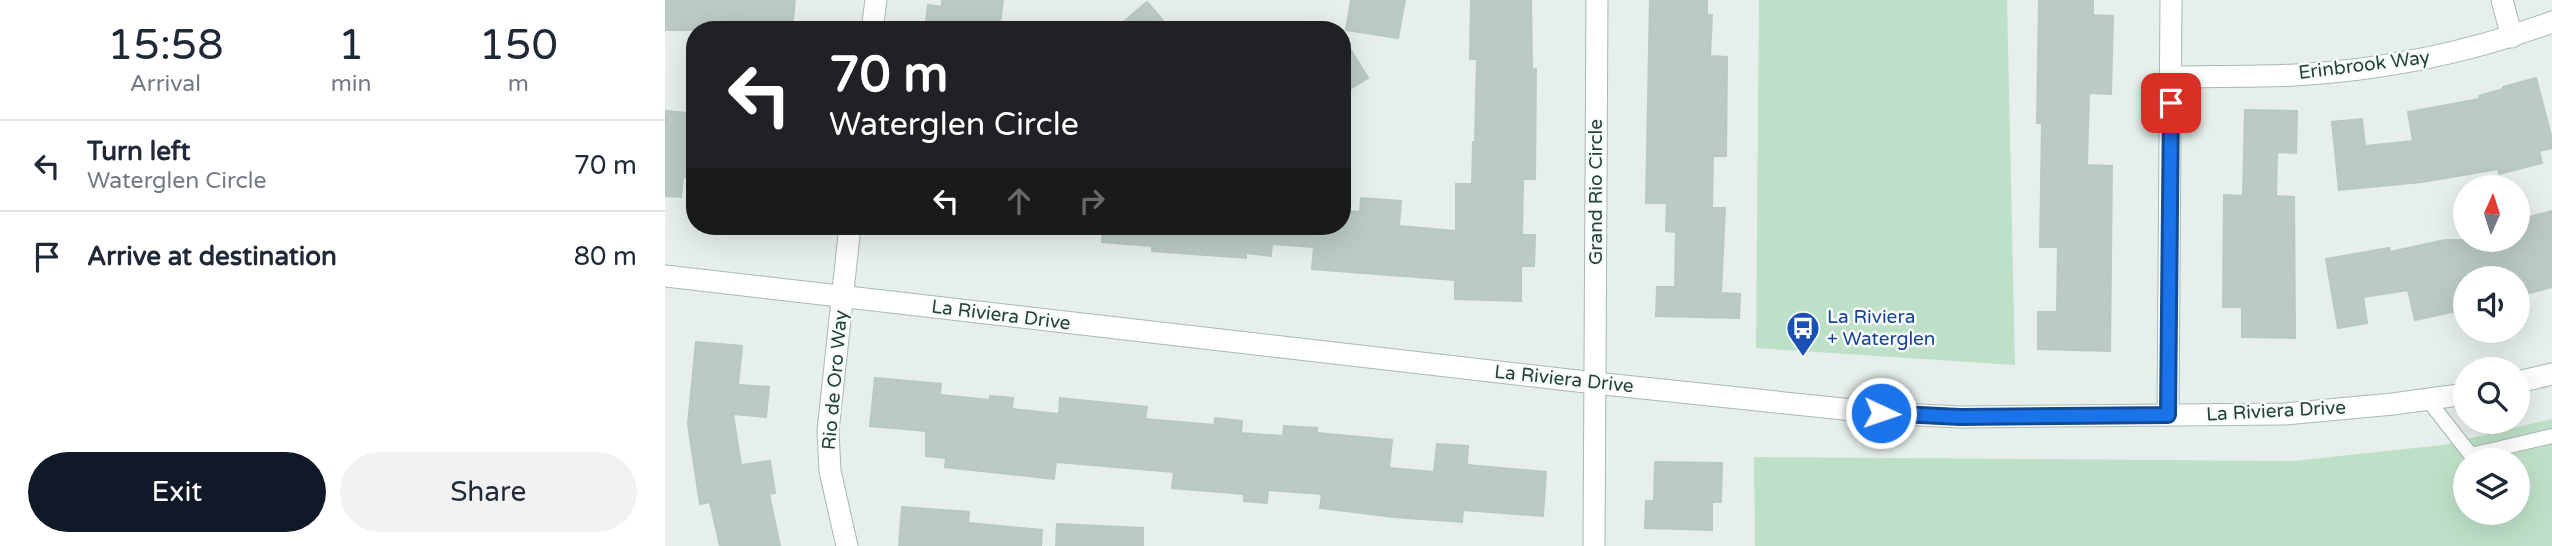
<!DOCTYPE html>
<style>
body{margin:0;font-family:"Varela Round",sans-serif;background:#f2f2f3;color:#1f2937;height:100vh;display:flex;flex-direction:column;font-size:26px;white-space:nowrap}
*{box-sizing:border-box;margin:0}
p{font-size:23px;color:#747a83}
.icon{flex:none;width:38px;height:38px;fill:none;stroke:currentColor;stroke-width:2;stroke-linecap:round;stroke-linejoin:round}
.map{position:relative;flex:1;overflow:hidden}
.drawer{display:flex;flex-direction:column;background:#fff;width:665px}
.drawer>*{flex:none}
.hud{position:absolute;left:21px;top:21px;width:665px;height:214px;border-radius:28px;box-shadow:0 7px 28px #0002;background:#202124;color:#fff;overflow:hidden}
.needle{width:46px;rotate:3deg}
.controls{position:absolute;left:1788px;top:175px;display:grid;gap:14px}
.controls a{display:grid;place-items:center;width:77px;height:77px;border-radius:50%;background:#fff;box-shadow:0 7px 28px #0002;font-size:35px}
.pin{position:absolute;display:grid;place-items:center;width:60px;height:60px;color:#fff;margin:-30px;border-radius:14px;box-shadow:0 4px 10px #0006}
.me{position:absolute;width:77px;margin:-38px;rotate:93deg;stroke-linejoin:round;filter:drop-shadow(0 0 5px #0008)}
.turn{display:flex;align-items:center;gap:24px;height:147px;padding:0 28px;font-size:32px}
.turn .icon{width:91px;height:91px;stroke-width:2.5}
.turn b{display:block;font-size:49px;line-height:60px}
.lanes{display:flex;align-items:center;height:66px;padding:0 28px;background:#0003;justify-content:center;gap:35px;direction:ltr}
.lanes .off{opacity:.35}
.eta{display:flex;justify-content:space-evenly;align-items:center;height:119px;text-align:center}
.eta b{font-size:42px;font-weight:600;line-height:49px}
.primary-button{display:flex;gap:14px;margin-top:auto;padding:14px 28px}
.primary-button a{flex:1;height:80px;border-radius:42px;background:#111827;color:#fff;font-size:28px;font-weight:600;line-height:80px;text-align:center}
.primary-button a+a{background:#f2f2f3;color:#1f2937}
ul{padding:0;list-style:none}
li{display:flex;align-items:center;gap:21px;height:91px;padding:0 28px;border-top:2px solid #e0e1e3}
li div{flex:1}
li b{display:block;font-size:26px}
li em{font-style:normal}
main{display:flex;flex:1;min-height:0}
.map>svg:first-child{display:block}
.green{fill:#bfe0c8;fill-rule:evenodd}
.building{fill:#bbcac4;stroke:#b8c9c2;stroke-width:2}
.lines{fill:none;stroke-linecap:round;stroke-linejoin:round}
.service-casing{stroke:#a8b8b2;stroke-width:16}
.minor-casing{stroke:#a8b8b2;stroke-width:23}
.tertiary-casing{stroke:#a8b8b2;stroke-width:23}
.service{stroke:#fff;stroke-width:14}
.minor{stroke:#fff;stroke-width:21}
.tertiary{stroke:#fff;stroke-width:21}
.route-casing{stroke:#114b97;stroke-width:18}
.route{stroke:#1a73e8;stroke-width:12}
.labels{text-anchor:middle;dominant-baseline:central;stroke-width:5;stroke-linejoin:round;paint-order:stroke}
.street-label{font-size:19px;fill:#24423a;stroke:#f7fbf9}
.transit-label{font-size:19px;fill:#164399;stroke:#f7fbf9;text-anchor:start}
</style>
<main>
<section class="drawer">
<div class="eta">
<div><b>15:58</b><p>Arrival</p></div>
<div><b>1</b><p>min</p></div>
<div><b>150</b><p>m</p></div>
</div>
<ul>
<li><svg class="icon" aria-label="left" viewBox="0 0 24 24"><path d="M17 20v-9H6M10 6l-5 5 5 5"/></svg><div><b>Turn left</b><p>Waterglen Circle</p></div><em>70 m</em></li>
<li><svg class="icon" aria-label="arrive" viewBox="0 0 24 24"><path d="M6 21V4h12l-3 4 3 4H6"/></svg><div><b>Arrive at destination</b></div><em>80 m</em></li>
</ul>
<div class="primary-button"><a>Exit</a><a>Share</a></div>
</section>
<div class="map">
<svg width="1887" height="546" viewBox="0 0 1887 546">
<rect width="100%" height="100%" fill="#e6efeb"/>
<g class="green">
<path d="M 1094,0 L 1342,0 L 1350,365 L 1091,348 Z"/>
<path d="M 1887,419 L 1887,546 L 1090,546 L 1089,457 L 1629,461 L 1777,445 ZM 1801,460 L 1853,460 L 1853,513 L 1801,513 Z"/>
</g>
<g class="building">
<path d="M 0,0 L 130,0 L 127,30 L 0,30 Z"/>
<path d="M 277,0 L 338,0 L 334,30 L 260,30 L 263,5 L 277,7 Z"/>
<path d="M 686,0 L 740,0 L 733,38 L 681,30 Z"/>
<path d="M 806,0 L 866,0 L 867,69 L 871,69 L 870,179 L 858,179 L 857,235 L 870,235 L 869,266 L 856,266 L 856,301 L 790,299 L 790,280 L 647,269 L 649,247 L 607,244 L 606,256 L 581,253 L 581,258 L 487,251 L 487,246 L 437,242 L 438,226 L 677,226 L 677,210 L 695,212 L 696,198 L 736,201 L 734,226 L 791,231 L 791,184 L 807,184 L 808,142 L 810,142 L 812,59 L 805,59 Z"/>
<path d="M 985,0 L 1042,0 L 1042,15 L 1047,15 L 1045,56 L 1062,57 L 1061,156 L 1048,156 L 1047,208 L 1060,208 L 1056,293 L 1075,294 L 1074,318 L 991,316 L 992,287 L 1010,287 L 1011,232 L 1001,231 L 1002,203 L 981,203 Z"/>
<path d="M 1374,0 L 1428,0 L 1428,15 L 1448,16 L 1446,94 L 1424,93 L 1422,165 L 1447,166 L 1445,351 L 1373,349 L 1373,312 L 1392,312 L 1393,247 L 1375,247 L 1377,123 L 1372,123 Z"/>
<path d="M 482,2 L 506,30 L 449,30 Z"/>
<path d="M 677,36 L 703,78 L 677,94 Z"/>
<path d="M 1871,78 L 1887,139 L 1887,148 L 1874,151 L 1877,163 L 1834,174 L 1833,169 L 1757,182 L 1674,190 L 1667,122 L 1697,119 L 1700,146 L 1748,141 L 1743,112 L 1815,99 L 1814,96 L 1838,89 L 1838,87 Z"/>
<path d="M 1580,110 L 1632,111 L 1631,153 L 1612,152 L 1611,196 L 1629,197 L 1630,338 L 1577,337 L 1577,307 L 1558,307 L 1559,195 L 1578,196 Z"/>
<path d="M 0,111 L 23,113 L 21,137 L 30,137 L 30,178 L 18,177 L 16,197 L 0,196 Z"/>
<path d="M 1887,211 L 1887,287 L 1853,296 L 1853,278 L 1801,278 L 1801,309 L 1750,320 L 1743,290 L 1698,297 L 1702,323 L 1673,328 L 1661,259 L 1724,248 L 1725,252 L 1780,240 L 1853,240 L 1853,220 Z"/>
<path d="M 31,342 L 77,346 L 73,385 L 104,387 L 101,417 L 68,414 L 76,465 L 105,461 L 110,493 L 104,494 L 115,546 L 55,546 L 45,502 L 35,504 L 23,424 Z"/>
<path d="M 210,378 L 276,384 L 275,395 L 325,400 L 325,396 L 348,398 L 347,409 L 394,414 L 395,398 L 482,407 L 480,419 L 549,425 L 550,418 L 577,421 L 576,433 L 618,436 L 619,426 L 652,428 L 652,433 L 727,440 L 724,468 L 769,472 L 772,444 L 803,446 L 802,465 L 881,472 L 878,516 L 798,510 L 797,522 L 729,517 L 655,508 L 657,494 L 603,490 L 602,503 L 579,501 L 579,494 L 507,488 L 509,472 L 391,462 L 389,479 L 280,467 L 281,458 L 261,456 L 261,431 L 205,426 Z"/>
<path d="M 990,462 L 1057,463 L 1056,502 L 1047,502 L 1047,530 L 980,528 L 981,501 L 989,501 Z"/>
<path d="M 237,507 L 304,512 L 303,523 L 377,530 L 376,546 L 234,546 Z"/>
<path d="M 392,524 L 478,528 L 478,546 L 391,546 Z"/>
</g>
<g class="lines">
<defs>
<path id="service" d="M 1763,400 L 1806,455 L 1887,436"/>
<g id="minor">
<path d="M 1837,0 L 1847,37"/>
<path d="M 207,30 L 211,0"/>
<path d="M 1506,77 C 1547,76 1588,77 1630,75 C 1718,70 1804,53 1887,22"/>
<path d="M 1503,415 L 1506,0"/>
<path d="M 182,546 L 165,471 L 163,431 L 185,226"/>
<path d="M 929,546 L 932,0"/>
</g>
<g id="tertiary">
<path d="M 0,276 L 930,383 L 1216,413 L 1295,417 L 1620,414 L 1728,404 L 1801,394"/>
<path d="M 1853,382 L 1887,374"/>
</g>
</defs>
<use href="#service" class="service-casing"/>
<use href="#minor" class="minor-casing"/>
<use href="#tertiary" class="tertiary-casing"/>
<use href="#service" class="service"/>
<use href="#minor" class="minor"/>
<use href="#tertiary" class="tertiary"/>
</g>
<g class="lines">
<defs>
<path id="route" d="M 1216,413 L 1295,417 L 1503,415 L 1506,103"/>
</defs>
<use href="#route" class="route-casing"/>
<use href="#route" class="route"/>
</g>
<defs>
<symbol id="bus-pin" viewBox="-11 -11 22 30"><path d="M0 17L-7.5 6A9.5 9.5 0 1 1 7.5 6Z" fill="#1a4fb4" stroke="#f7fbf9"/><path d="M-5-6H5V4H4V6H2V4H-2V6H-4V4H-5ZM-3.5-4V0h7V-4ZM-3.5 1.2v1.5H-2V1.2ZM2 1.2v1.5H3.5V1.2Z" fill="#fff"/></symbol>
</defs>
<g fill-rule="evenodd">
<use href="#bus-pin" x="1119" y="309" width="38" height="52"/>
</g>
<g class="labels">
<g class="street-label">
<text transform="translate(1699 65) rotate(-7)">Erinbrook Way</text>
<text transform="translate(931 192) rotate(-90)">Grand Rio Circle</text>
<text transform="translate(336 315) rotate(7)">La Riviera Drive</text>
<text transform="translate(899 379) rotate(6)">La Riviera Drive</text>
<text transform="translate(170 380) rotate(-85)">Rio de Oro Way</text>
<text transform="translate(1611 411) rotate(-3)">La Riviera Drive</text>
</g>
<g class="transit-label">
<text x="1162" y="317">La Riviera<tspan x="1162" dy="22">+ Waterglen</tspan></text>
</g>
</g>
</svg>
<div class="controls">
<a><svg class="needle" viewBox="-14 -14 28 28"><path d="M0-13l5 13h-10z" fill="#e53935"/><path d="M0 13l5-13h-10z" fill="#747a83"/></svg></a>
<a><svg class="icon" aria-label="sound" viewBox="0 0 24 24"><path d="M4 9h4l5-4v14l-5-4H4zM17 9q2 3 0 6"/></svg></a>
<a><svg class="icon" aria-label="search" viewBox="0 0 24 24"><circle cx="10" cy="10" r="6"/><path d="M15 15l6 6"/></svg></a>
<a><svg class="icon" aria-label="layers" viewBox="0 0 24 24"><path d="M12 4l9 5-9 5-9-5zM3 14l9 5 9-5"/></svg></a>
</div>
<div class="pin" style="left:1506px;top:103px;background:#d93025"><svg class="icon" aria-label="arrive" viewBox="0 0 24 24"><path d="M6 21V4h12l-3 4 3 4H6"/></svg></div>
<svg class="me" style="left:1216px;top:413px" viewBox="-20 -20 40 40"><circle r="17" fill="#1a73e8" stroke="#fff" stroke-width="3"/><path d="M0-11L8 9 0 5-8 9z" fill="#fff"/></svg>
<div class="hud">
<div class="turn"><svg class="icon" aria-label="left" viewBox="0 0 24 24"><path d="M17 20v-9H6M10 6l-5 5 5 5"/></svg><div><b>70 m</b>Waterglen Circle</div></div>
<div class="lanes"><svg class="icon" aria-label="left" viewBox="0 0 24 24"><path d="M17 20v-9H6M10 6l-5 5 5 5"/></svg><svg class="icon off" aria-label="ahead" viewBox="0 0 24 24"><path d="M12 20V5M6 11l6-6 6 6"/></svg><svg class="icon off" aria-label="right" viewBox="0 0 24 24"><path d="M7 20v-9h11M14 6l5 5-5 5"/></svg></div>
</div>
</div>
</main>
